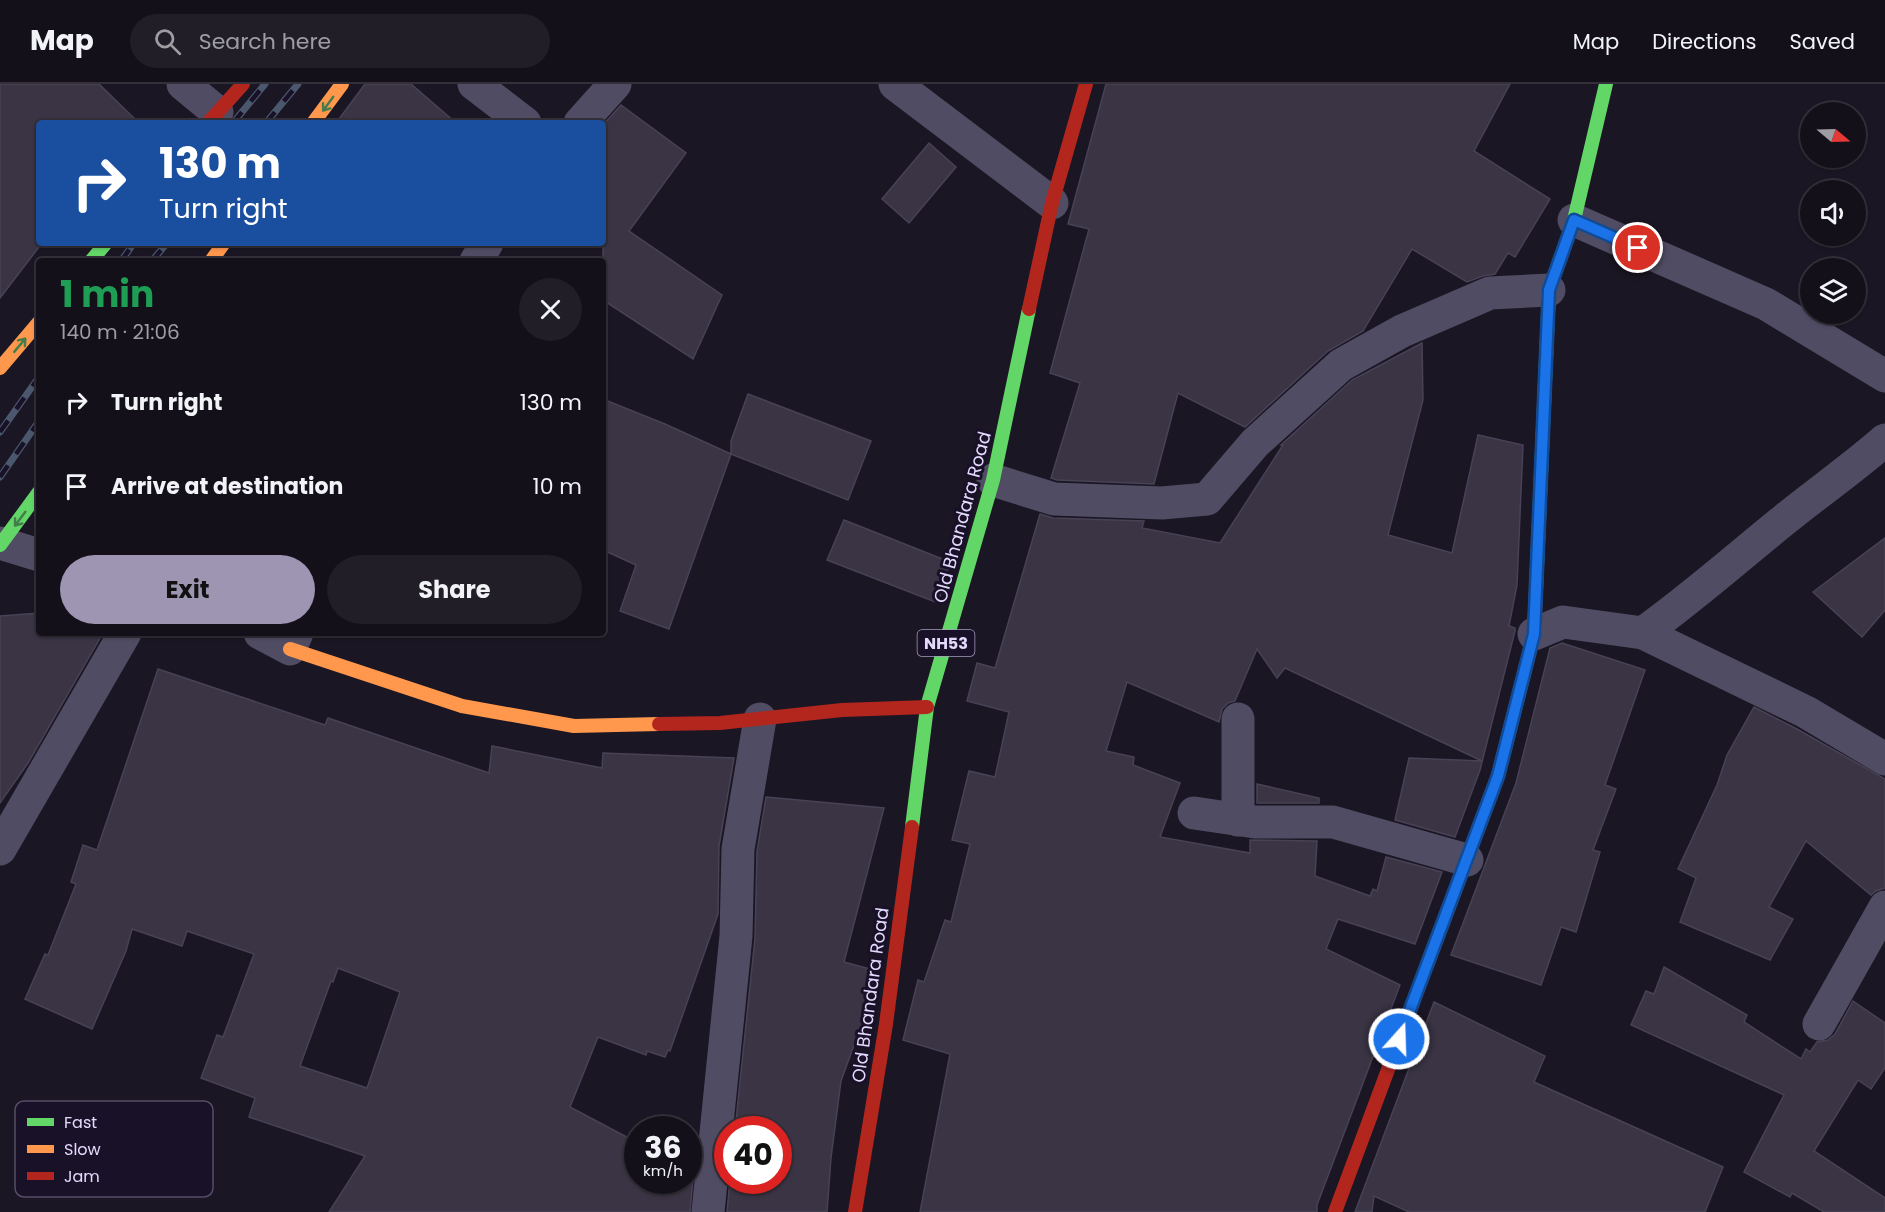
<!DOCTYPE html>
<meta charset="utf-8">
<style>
body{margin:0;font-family:Poppins,sans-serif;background:#211e27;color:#f1f3f6;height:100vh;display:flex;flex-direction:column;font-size:22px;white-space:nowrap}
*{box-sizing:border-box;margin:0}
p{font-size:20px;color:#9d9da2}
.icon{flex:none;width:33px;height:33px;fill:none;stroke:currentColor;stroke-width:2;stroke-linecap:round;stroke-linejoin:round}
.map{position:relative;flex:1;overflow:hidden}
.sheet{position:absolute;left:36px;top:174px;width:570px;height:378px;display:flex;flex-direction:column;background:#14101a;border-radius:6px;box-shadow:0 2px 4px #0004,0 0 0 2px #333039}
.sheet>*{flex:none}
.banner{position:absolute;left:36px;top:36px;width:570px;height:126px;border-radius:6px;box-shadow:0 2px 4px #0004,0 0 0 2px #333039;background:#1a4fa0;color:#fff;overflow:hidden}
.needle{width:39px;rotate:109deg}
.fabs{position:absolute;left:1800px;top:18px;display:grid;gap:12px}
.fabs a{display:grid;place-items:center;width:66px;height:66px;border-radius:50%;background:#14101a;box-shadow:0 2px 4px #0004,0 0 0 2px #333039;font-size:30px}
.speed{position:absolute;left:624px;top:1032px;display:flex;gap:12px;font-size:30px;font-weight:700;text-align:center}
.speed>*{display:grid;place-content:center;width:78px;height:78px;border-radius:50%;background:#14101a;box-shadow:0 2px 4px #0004,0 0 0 2px #333039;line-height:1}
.speed small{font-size:15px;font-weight:400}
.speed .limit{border:9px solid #d22;background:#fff;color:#111}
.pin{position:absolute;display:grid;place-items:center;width:51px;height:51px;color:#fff;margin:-26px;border:3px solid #fff;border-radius:50%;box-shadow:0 2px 6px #0007}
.me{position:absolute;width:66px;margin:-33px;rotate:20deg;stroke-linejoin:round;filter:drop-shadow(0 0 4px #0008)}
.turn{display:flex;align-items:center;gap:21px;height:126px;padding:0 24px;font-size:27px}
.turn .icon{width:78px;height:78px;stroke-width:2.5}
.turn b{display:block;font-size:42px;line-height:51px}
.round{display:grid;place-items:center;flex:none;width:63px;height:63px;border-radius:32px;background:#211e27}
.head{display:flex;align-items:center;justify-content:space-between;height:102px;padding:0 24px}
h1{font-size:36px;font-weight:700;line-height:45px;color:#1e9e55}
.cta{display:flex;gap:12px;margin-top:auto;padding:12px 24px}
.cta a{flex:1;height:69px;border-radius:36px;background:#9d95b1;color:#111;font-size:24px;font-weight:700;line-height:69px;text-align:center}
.cta a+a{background:#211e27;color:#f1f3f6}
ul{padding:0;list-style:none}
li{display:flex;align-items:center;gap:18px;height:84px;padding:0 24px}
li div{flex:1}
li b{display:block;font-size:22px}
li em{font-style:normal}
header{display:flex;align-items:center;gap:36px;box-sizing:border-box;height:84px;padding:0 30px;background:#14101a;border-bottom:2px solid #333039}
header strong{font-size:28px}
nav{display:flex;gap:33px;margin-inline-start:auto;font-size:21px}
.search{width:420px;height:54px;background:#211e27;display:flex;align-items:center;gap:15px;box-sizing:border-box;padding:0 21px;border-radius:33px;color:#9d9da2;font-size:22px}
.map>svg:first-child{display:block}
.building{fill:#3a3444;stroke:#484256;stroke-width:1.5;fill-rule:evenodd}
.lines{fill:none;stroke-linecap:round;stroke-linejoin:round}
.street{stroke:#504c63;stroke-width:33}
.fast{stroke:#63d668;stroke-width:14}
.slow{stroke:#ff974d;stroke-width:14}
.jam{stroke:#b3261e;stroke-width:14}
.rail-casing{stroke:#4a576c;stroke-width:7}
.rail{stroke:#191128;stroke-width:4.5;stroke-dasharray:14;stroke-linecap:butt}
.oneway{stroke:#427d4b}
.route-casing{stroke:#114b97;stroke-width:15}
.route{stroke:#1a73e8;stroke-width:10}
.labels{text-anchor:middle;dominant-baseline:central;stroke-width:6;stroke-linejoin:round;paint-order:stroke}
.shield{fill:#191128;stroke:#a79ebd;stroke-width:1.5}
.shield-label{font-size:16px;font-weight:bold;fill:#e4dafd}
.street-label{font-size:18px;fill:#e4dafd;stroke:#191128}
.key{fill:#191128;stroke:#564d68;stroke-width:1.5}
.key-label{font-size:16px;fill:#e4dafd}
</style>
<header>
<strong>Map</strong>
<div class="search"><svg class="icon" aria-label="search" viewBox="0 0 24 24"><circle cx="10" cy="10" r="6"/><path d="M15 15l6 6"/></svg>Search here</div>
<nav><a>Map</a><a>Directions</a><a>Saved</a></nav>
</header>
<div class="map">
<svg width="1885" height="1128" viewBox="0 0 1885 1128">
<rect width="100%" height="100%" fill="#1a1623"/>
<g class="building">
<path d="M 0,0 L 99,0 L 139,39 L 39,39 L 39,163 L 0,214 Z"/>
<path d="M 365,0 L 411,0 L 456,39 L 336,39 Z"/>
<path d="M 1106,0 L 1510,0 L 1474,67 L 1550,115 L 1515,173 L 1508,169 L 1495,190 L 1483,192 L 1467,198 L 1412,165 L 1363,247 L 1328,267 L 1245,343 L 1178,309 L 1154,400 L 1057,396 L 1051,394 L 1080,299 L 1050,289 L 1089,145 L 1068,140 Z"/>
<path d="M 621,21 L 686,69 L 629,147 L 722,211 L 693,275 L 603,216 L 603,41 Z"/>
<path d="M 929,59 L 956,83 L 909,139 L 882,115 Z"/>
<path d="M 1422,259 L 1423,316 L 1388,451 L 1452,469 L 1478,351 L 1523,361 L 1517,501 L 1509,542 L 1515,544 L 1515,547 L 1480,686 L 1455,753 L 1395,736 L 1409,674 L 1482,677 L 1285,584 L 1277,594 L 1257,565 L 1235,617 L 1228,619 L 1222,625 L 1219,638 L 1127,598 L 1106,667 L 1134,673 L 1133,681 L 1180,699 L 1160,753 L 1250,769 L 1250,756 L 1317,757 L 1315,792 L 1370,812 L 1373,805 L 1377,807 L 1386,773 L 1442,788 L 1415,860 L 1338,835 L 1326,865 L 1400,901 L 1317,1121 L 1317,1128 L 920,1128 L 950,970 L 903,956 L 918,896 L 924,898 L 945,836 L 951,838 L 970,760 L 952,756 L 969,687 L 995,693 L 1009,628 L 967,617 L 977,579 L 995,584 L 1040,430 L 1053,434 L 1144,437 L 1142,444 L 1220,459 L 1283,361 L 1281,361 L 1352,296 Z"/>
<path d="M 748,310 L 871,357 L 848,416 L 731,370 L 669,545 L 620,527 L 636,481 L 603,466 L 603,315 L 665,340 L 731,370 L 731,357 Z"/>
<path d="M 844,436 L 950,478 L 938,519 L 827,476 Z"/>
<path d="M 1885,454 L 1885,526 L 1862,553 L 1813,508 Z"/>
<path d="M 39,529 L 39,549 L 103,549 L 28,679 L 0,719 L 0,532 Z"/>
<path d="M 1562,559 L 1645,586 L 1605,701 L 1616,705 L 1593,766 L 1600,768 L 1576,848 L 1561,843 L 1541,901 L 1451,871 L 1516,699 L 1550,564 Z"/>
<path d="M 158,585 L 325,641 L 328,634 L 489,689 L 492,662 L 602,684 L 603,669 L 734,674 L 719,762 L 718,830 L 670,967 L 668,966 L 665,973 L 647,967 L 646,971 L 598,953 L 570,1023 L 638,1059 L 638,1096 L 688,1096 L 688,1072 L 695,1072 L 690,1128 L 329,1128 L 365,1072 L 249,1033 L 255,1014 L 201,994 L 217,951 L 223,953 L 254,870 L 187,847 L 182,862 L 132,845 L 126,867 L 92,945 L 25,915 L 45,870 L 48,871 L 76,800 L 71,798 L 83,761 L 97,766 ZM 338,884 L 400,908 L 367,1004 L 300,982 L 331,897 L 333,898 Z"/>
<path d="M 1754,623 L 1797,645 L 1885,695 L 1885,804 L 1876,807 L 1871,811 L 1806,757 L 1769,823 L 1793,835 L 1770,876 L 1680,838 L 1696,794 L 1678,785 L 1717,701 L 1727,671 Z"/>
<path d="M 1257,700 L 1319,714 L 1319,719 L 1257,719 Z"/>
<path d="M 766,713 L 884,724 L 844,878 L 874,886 L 866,944 L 861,942 L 841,997 L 831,1074 L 827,1128 L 727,1128 L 730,1096 L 778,1096 L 778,1046 L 735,1046 L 755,854 L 757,767 Z"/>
<path d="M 1664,883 L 1747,931 L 1744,938 L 1801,975 L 1806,965 L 1810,968 L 1817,958 L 1828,956 L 1835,950 L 1853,917 L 1885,939 L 1885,984 L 1871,1005 L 1858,996 L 1814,1067 L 1885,1114 L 1885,1128 L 1824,1128 L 1792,1109 L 1790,1113 L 1744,1088 L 1784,1011 L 1631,941 L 1646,907 L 1654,910 Z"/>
<path d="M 1434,918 L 1545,972 L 1534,998 L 1723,1083 L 1705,1128 L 1409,1128 L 1374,1112 L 1372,1128 L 1355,1128 Z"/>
</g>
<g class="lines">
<g class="street">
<path d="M 183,0 L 217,28"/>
<path d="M 474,0 L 525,39"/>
<path d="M 895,0 L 1052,119"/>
<path d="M 580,39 L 615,0"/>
<path d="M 1574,136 L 1766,220 L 1885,292"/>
<path d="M 476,177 L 487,159"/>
<path d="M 993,396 L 1054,415 L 1162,419 L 1207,415 L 1255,359 L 1341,281 L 1402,247 L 1490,209 L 1549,206"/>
<path d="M 0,459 L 39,471"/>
<path d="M 260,549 L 290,565 L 297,549"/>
<path d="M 1643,549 L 1806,628 L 1885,675"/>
<path d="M 1534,550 L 1563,538 L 1643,549 C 1692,514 1737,474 1784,436 C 1817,409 1852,385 1885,356"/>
<path d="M 1194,729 L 1255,738 L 1333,738 L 1467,776"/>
<path d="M 1238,736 L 1238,635"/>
<path d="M 0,765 L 125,549"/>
<path d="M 1819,940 L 1885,823"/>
<path d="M 708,1128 L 736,852 L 738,765 L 760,635"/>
</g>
<g class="fast">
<path d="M 91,177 L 106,159"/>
<path d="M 0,461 L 39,408"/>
<path d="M 1536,506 L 1549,206 L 1574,136 L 1606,0"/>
<path d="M 912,743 L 927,623 L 993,396 L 1029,225"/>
</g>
<g class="slow">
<path d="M 313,39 L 342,0"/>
<path d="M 211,177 L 224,159"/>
<path d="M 0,284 L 39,238"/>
<path d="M 290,565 L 462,622 L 574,642 L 659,640"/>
<path d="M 1427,881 L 1498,692 L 1534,550 L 1536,506"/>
</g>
<g class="jam">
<path d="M 208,39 L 243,0"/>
<path d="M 1029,225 L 1052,119 L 1086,0"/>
<path d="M 659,640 L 720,639 L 842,626 L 927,623"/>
<path d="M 855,1128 L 886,940 L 912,743"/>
<path d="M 1335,1128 L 1427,881"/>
</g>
<defs>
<g id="rail">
<path d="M 233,39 L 265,0"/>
<path d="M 266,39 L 298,0"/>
<path d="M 121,177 L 134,159"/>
<path d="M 152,177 L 167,159"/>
<path d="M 0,348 L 39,293"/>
<path d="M 0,393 L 39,337"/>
</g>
</defs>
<use href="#rail" class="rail-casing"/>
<use href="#rail" class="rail"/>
</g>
<defs><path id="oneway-shaft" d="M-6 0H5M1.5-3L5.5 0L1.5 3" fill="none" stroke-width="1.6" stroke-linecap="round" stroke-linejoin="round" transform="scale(1.5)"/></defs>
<g class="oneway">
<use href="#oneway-shaft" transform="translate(328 20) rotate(126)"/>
<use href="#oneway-shaft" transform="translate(20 261) rotate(-50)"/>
<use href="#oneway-shaft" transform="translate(20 435) rotate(127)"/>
</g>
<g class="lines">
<defs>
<path id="route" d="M 1399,955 L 1498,692 L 1534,550 L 1549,206 L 1574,136 L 1638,164"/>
</defs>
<use href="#route" class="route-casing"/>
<use href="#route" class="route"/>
</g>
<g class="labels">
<rect class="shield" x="917.5" y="546" width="57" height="26" rx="4.5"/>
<g class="shield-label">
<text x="946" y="559">NH53</text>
</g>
<g class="street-label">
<text transform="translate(962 433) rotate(-75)">Old Bhandara Road</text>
<text transform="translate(870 911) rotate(-82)">Old Bhandara Road</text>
</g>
</g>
<rect x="15" y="1017" width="198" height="96" rx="9" class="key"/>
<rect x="27" y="1034" width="27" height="8" fill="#63d668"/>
<rect x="27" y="1061" width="27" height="8" fill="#ff974d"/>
<rect x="27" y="1088" width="27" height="8" fill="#b3261e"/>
<g class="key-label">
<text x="64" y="1044">Fast</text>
<text x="64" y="1071">Slow</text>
<text x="64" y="1098">Jam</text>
</g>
</svg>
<div class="fabs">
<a><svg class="needle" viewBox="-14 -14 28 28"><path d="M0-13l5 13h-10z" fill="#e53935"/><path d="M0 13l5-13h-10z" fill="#9d9da2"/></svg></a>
<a><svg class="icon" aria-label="sound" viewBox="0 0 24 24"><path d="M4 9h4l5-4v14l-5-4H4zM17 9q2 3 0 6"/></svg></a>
<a><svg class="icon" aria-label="layers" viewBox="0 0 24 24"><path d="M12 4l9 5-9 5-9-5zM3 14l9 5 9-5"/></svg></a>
</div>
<div class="speed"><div>36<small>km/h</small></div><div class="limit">40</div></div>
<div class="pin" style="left:1638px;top:164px;background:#d93025"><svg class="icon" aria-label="arrive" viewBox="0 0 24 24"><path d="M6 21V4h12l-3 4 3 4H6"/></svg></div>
<svg class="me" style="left:1399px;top:955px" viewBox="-20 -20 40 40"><circle r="17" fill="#1a73e8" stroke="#fff" stroke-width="3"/><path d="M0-11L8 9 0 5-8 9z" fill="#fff"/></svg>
<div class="banner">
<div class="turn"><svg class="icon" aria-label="right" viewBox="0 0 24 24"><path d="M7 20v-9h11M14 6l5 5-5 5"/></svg><div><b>130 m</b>Turn right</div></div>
</div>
<section class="sheet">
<div class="head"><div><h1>1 min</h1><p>140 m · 21:06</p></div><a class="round"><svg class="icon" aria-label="close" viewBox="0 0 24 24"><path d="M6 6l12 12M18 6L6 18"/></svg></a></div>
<ul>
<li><svg class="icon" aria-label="right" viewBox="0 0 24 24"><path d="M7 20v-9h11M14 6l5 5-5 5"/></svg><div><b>Turn right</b></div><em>130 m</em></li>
<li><svg class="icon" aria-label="arrive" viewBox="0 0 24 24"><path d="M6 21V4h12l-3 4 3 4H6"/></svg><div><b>Arrive at destination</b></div><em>10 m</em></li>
</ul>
<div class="cta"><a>Exit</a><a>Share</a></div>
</section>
</div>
